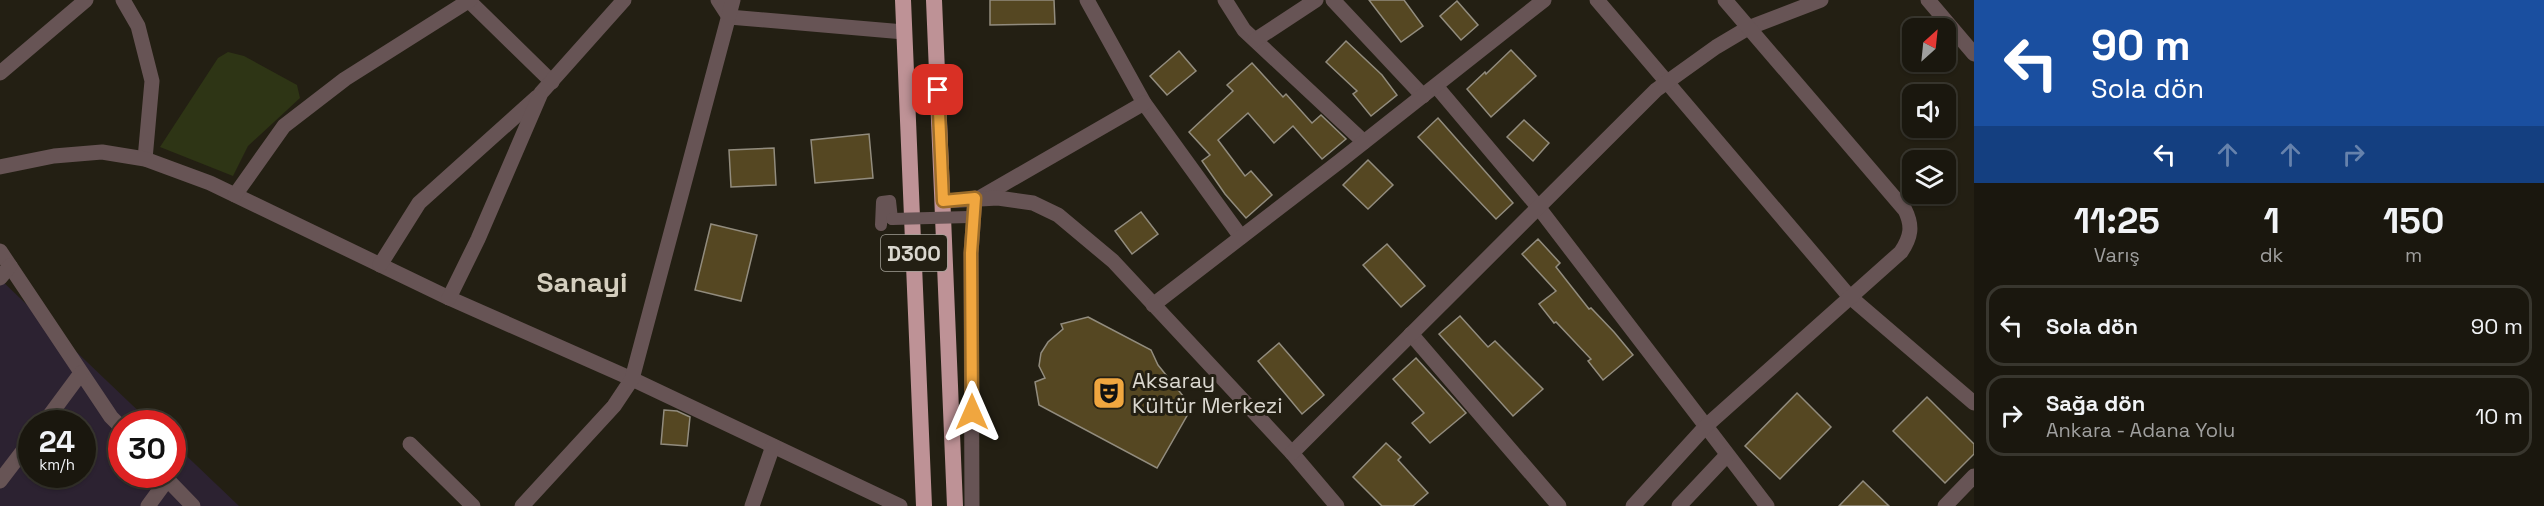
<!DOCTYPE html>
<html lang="tr">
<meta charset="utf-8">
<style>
body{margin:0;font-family:"Space Grotesk",sans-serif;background:#27241c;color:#f1f3f6;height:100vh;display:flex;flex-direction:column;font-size:22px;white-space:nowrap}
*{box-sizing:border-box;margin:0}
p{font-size:20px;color:#9f9f9e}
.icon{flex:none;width:33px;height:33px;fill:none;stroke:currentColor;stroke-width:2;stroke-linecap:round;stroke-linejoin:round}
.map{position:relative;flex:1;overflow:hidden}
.panel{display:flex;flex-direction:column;background:#1a170e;width:570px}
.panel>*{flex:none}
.top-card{background:#1a4fa0;color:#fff;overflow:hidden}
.needle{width:39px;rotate:27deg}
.fabs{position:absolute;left:1902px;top:18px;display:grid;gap:12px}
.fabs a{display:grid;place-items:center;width:54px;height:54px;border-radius:12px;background:#1a170e;box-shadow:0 2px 4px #0004,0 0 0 2px #38362e;font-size:30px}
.speed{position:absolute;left:18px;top:410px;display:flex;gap:12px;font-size:30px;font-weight:700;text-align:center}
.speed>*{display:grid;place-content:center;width:78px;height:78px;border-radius:50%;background:#1a170e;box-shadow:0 2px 4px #0004,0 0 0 2px #38362e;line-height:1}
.speed small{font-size:15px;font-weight:400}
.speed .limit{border:9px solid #d22;background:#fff;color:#111}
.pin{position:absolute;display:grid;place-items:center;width:51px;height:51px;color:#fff;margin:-26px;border-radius:12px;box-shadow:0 3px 9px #0006}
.me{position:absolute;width:66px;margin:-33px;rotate:0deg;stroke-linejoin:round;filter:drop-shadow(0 0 4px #0008)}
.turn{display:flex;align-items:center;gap:21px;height:126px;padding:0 18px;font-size:27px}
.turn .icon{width:78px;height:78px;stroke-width:2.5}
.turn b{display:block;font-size:42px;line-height:51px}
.lanes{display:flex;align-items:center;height:57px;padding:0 18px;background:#0003;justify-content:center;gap:30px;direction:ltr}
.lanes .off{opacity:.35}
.eta{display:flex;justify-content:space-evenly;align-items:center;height:102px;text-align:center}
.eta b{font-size:36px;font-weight:700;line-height:42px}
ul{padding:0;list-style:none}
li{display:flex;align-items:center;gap:18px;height:81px;margin:0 12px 9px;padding:0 6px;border:3px solid #38362e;border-radius:18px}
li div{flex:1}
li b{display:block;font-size:22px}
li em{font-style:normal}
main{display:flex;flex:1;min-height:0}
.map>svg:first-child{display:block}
.industrial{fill:#2c2231;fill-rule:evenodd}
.green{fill:#2e3515}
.building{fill:#554722;stroke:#928c7e;stroke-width:1.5}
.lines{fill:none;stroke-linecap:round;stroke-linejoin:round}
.pedestrian{stroke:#675455;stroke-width:12}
.minor{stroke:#675455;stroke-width:15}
.trunk{stroke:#be9296;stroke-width:16}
.pedestrian-bridge{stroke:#675455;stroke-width:12}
.route-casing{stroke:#9c6c29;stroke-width:15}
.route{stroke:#f0a63f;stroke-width:10}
.labels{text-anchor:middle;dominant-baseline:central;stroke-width:6;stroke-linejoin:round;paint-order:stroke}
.shield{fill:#231f13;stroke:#a3a097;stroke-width:1.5}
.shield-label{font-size:21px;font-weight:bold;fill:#dad7cf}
.poi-label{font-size:22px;fill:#dad7cf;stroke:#231f13;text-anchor:start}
.district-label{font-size:28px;font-weight:bold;fill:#d4cebe;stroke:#231f13}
</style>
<main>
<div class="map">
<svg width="1974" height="506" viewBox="0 0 1974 506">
<rect width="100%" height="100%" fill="#231f13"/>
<path class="industrial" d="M 0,279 L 151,423 L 122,423 L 122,474 L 172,474 L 173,443 L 239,506 L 0,506 ZM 32,423 L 82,423 L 82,474 L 32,474 Z"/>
<path class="green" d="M 228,52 L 244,56 L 297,85 L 300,98 L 248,146 L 233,176 L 160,147 L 218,58 Z"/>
<g class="building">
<path d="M 990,0 L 1054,0 L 1055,24 L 990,25 Z"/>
<path d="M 1369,0 L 1404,0 L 1423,26 L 1401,42 Z"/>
<path d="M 1457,1 L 1478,25 L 1461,40 L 1440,16 Z"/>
<path d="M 1346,41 L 1382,75 L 1397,95 L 1371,116 L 1353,94 L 1357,91 L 1326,62 Z"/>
<path d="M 1511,50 L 1536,76 L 1491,117 L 1467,89 L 1485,72 L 1486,74 Z"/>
<path d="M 1179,51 L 1196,71 L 1167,95 L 1150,76 Z"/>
<path d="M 1252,63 L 1283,97 L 1286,94 L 1312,123 L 1321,115 L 1346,139 L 1322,159 L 1293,126 L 1274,143 L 1248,113 L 1218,140 L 1245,176 L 1251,171 L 1272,195 L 1246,218 L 1225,194 L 1202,161 L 1210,155 L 1189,132 L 1233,91 L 1227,85 Z"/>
<path d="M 1438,118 L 1513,203 L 1496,219 L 1418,137 Z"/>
<path d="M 1524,120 L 1549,143 L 1533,161 L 1507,137 Z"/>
<path d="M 869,134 L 873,178 L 815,183 L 811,140 Z"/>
<path d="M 774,148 L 776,185 L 731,187 L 729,150 Z"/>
<path d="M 1368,160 L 1393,185 L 1368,209 L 1343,185 Z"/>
<path d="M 1141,212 L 1158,234 L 1132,254 L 1115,231 Z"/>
<path d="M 711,224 L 757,235 L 741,301 L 695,290 Z"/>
<path d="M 1538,239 L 1560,263 L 1556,267 L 1589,309 L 1591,308 L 1614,332 L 1633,355 L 1603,380 L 1588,361 L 1591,359 L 1556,322 L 1554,323 L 1539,304 L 1556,291 L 1522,254 Z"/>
<path d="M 1387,244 L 1425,286 L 1401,307 L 1363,265 Z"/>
<path d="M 1460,316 L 1488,347 L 1495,341 L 1543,389 L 1513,416 L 1439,334 Z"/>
<path d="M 1088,317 L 1151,350 L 1158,365 L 1192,407 L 1157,468 L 1039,405 L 1035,382 L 1045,378 L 1039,366 L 1041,353 L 1048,342 L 1063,329 L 1061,324 Z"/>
<path d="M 1279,343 L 1324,395 L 1302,414 L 1258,361 Z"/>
<path d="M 1416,358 L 1466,413 L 1430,443 L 1412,423 L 1424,413 L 1393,379 Z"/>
<path d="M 1797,393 L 1831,427 L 1780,479 L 1745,446 Z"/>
<path d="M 1927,397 L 1974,444 L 1974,454 L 1945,483 L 1893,431 Z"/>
<path d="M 664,410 L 677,411 L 690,417 L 687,446 L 661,444 Z"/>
<path d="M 1386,443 L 1401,457 L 1398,460 L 1428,493 L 1413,506 L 1382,506 L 1353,477 Z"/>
<path d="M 1863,481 L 1889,506 L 1839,506 Z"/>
</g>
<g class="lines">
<path class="pedestrian" d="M 881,225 L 882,202 L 890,201 L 892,219"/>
<g class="minor">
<path d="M 123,0 L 138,26 L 152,81 L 145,159"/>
<path d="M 468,0 L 552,82"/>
<path d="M 718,0 L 729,17 L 904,32"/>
<path d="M 1087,0 L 1144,103 L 1241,237"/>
<path d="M 1225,0 L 1244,30 L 1364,142"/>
<path d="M 1333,0 L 1423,96"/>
<path d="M 1597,0 L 1849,296 L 1974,403"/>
<path d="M 1928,0 L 1974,54"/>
<path d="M 1255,40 L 1316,0"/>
<path d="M 0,73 L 86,0"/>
<path d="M 1436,86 L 1539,208 L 1767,506"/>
<path d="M 0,167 L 54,156 L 102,152 L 145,159 L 210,183 L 449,298 L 632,379 L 900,506"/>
<path d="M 235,195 L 284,126 L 345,79 L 470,0"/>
<path d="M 981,197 L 1144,103"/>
<path d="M 943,201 L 998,198 L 1033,203 L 1058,215 L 1113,261 L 1292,453 L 1337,506"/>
<path d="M 0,251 L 111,417 L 122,428"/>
<path d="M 380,265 L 419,203 L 537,97"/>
<path d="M 0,278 L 10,266"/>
<path d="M 449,298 L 478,239 L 541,93 L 624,0"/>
<path d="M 1153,305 L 1340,161 L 1544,0"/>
<path d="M 1411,334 L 1559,506"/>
<path d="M 44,423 L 81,373"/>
<path d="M 410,444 L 473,506"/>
<path d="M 1292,453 L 1656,90 L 1716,47 L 1748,28 L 1821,0"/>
<path d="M 162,474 L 193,506"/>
<path d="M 0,481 L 32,439"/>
<path d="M 148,506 L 167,480"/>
<path d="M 522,506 L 614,406 L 632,379 L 733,0"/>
<path d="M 752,506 L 773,446"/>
<path d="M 972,506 L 971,253 L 975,198"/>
<path d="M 1633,506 L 1706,426 L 1901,252 C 1911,237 1913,226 1905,210 L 1725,0"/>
<path d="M 1679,506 L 1727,455"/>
<path d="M 1945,506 L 1974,476"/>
</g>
<g class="trunk">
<path d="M 903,0 L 924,506"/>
<path d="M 934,0 L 955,506"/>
</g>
<path class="pedestrian-bridge" d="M 892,219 L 969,217"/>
</g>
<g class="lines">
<defs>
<path id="route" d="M 938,90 L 943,201 L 975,198 L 971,253 L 972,412"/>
</defs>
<use href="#route" class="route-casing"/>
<use href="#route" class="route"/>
</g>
<defs>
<symbol id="theatre-square" viewBox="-11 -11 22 22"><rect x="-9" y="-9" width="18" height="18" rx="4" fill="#f0a63f" stroke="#231f13"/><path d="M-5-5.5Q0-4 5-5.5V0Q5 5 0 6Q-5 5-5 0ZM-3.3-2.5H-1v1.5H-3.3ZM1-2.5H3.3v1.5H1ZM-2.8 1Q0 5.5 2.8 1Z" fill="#111"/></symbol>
</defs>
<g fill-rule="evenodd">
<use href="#theatre-square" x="1090" y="374" width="38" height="38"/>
</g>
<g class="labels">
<rect class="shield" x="881" y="235" width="66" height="36" rx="4.5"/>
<g class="shield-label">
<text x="914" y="253">D300</text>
</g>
<g class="poi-label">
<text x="1132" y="380">Aksaray<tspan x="1132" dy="25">Kültür Merkezi</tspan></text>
</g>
<g class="district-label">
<text x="582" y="282">Sanayi</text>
</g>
</g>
</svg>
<div class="fabs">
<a><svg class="needle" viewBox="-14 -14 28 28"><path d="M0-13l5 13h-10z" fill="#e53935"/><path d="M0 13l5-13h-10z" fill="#9f9f9e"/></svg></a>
<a><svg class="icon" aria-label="sound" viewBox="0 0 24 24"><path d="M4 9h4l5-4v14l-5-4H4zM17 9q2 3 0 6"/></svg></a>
<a><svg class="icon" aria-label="layers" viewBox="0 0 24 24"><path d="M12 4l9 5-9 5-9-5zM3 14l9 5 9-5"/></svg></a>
</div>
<div class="speed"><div>24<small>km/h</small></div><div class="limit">30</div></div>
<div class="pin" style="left:938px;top:90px;background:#d93025"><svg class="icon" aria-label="arrive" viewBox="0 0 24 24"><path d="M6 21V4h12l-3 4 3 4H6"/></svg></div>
<svg class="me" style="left:972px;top:412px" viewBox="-20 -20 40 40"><path d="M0-17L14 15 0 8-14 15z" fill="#f0a63f" stroke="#fff" stroke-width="4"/></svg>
</div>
<section class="panel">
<div class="top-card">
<div class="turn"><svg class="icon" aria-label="left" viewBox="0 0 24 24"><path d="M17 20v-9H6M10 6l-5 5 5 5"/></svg><div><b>90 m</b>Sola dön</div></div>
<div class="lanes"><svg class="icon" aria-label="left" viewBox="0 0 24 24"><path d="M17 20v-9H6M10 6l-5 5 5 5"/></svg><svg class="icon off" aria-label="ahead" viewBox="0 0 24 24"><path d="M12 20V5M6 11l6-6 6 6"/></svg><svg class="icon off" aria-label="ahead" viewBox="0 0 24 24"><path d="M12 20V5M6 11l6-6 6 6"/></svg><svg class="icon off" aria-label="right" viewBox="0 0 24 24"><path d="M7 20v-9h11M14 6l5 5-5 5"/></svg></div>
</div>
<div class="eta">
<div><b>11:25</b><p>Varış</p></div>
<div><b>1</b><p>dk</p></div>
<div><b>150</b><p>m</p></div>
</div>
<ul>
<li><svg class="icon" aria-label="left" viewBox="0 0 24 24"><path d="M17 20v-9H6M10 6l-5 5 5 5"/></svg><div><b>Sola dön</b></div><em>90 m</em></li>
<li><svg class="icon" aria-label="right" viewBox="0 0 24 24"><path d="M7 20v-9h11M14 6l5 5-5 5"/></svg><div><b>Sağa dön</b><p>Ankara - Adana Yolu</p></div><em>10 m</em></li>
</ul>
</section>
</main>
